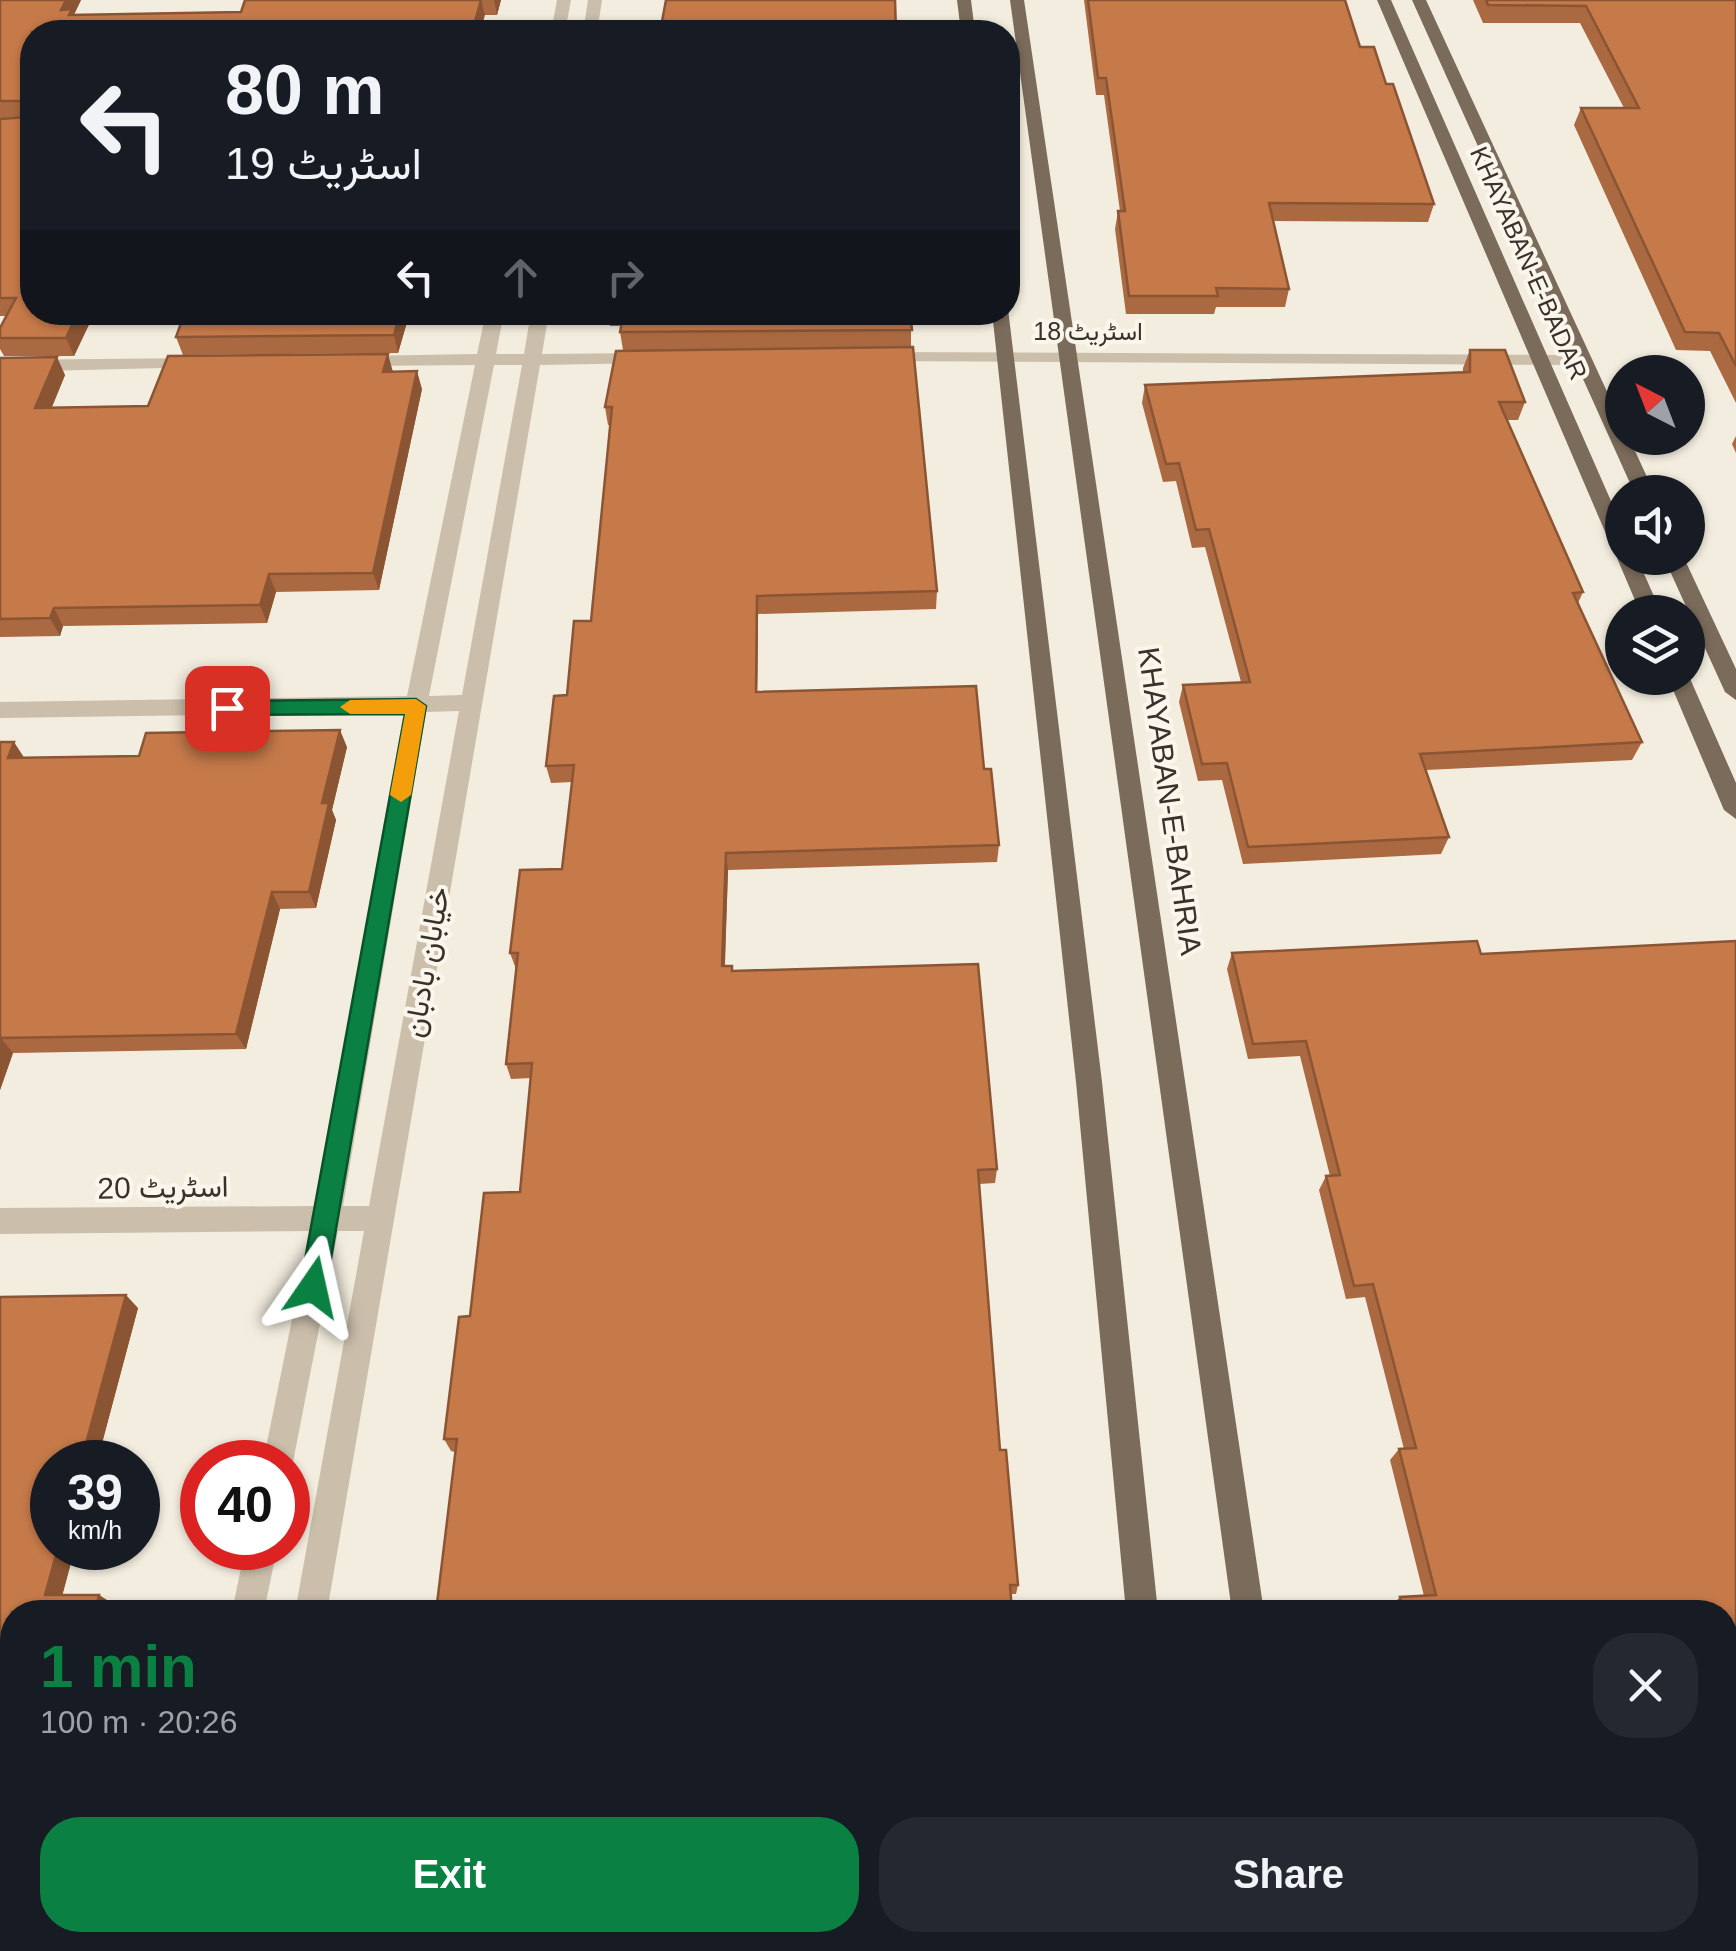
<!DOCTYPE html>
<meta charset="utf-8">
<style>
body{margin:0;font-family:Helvetica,Vazirmatn,sans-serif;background:#242831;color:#f1f3f6;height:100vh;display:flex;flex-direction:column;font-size:38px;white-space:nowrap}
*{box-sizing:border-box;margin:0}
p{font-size:32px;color:#9ea1a6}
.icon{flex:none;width:55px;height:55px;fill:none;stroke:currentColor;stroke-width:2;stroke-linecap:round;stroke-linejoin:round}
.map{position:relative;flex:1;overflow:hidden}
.side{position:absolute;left:0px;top:1600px;width:1738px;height:352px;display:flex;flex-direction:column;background:#171b24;border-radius:40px 40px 0 0;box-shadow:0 2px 8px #0004}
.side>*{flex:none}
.hud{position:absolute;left:20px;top:20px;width:1000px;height:305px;border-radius:40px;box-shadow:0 2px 8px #0004;background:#171b24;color:#f1f3f6;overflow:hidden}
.needle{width:65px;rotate:318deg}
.controls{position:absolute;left:1605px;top:355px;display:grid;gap:20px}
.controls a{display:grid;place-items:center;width:100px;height:100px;border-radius:50%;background:#171b24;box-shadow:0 2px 8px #0004;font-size:50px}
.speed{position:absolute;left:30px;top:1440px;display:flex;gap:20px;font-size:50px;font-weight:700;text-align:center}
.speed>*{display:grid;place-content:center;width:130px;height:130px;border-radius:50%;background:#171b24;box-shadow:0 2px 8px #0004;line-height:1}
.speed small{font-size:25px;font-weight:400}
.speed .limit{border:15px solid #d22;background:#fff;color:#111}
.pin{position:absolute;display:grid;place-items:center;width:85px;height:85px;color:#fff;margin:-42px;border-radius:20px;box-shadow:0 5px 15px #0006}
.me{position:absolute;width:110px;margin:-55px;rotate:11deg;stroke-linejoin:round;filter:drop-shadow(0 0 8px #0008)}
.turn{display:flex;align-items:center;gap:35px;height:210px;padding:0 40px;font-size:45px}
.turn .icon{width:130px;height:130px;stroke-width:2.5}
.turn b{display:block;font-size:70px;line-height:85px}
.lanes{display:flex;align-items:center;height:95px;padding:0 40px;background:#0003;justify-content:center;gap:50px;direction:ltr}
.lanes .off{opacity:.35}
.round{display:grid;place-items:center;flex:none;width:105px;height:105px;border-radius:40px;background:#242831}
.summary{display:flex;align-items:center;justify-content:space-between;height:170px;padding:0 40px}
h1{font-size:60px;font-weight:800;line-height:75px;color:#0b8043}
.button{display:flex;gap:20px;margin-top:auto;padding:20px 40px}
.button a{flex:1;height:115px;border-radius:40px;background:#0b8043;color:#fff;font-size:40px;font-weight:800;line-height:115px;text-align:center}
.button a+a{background:#242831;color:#f1f3f6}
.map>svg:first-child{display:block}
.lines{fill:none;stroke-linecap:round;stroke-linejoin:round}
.minor{fill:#cbbeab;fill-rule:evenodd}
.major{fill:#7b6b5b;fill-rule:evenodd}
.wall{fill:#aa6940}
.shaded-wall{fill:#8b5534}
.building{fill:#c67a4a;stroke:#8b5534;stroke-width:2.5}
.route{fill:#0b8043;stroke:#07532c;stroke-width:2.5}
.slow{fill:#f59e0b}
.labels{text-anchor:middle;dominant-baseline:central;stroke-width:8;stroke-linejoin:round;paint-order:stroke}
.far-street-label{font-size:25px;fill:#39312a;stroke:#faf6ec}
.street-label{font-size:30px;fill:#39312a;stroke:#faf6ec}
</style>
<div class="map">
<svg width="1736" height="1951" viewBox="0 0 1736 1951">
<rect width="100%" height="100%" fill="#f3eddf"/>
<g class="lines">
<g class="minor">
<path d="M 557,0 L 571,0 L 565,32 L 551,32 Z"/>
<path d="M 588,0 L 602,0 L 597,32 L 583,32 Z"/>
<path d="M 486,312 L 504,312 L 496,354 L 524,354 L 531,312 L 549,312 L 542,354 L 649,353 L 658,358 L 649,363 L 540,365 L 327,1612 L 295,1612 L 364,1231 L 338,1231 L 293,1462 L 288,1473 L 288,1462 L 263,1462 L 310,1231 L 0,1234 L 0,1208 L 315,1206 L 404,712 L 0,718 L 0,702 L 407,696 L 475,365 L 359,366 L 350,361 L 359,356 L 477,354 ZM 494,365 L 522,365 L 462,695 L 429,696 ZM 459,711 L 369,1206 L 343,1206 L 426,712 Z"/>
<path d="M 884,352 L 1584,355 L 1593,360 L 1584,365 L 878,361 L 878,353 Z"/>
<path d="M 199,358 L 208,363 L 205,367 L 0,372 L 0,360 Z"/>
<path d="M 245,1548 L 277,1548 L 264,1612 L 232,1612 Z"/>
<path d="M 165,1940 L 201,1940 L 199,1951 L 163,1951 Z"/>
<path d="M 234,1940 L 270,1940 L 268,1951 L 232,1951 Z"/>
</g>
<g class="major">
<path d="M 957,0 L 971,0 L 975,32 L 961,32 Z"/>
<path d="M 1010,0 L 1024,0 L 1264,1612 L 1232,1612 Z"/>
<path d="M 1377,0 L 1391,0 L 1622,526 L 1622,558 L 1637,558 L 1661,612 L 1640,612 L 1617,558 L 1619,554 L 1612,548 Z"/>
<path d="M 1412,0 L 1426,0 L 1622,424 L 1622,438 L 1629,438 L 1654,492 L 1634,492 Z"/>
<path d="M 1008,309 L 1102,1082 L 1158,1612 L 1126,1612 L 1076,1082 L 992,312 L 1008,312 Z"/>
<path d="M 1664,558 L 1684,558 L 1736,669 L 1736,700 L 1725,692 Z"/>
<path d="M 1688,674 L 1736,783 L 1736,819 L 1724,810 L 1668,678 L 1688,678 Z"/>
<path d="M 1158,1940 L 1194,1940 L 1195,1951 L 1159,1951 Z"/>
<path d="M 1277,1940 L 1313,1940 L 1315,1951 L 1279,1951 Z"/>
</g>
</g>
<g class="wall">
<path d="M 0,0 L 81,0 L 74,15 L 241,12 L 245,0 L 501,0 L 497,15 L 485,15 L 32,312 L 410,312 L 398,353 L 183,355 L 176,337 L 184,316 L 93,316 L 74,356 L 4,356 L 0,349 L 0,328 L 7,316 L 0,316 Z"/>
<path d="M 1084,0 L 1345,0 L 1360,47 L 1386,84 L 1434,204 L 1428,222 L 1273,221 L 1289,289 L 1285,307 L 1216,307 L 1214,314 L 1126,314 L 1115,229 L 1118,211 L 1120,211 L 1104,95 L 1096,95 Z"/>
<path d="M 1473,0 L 1736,0 L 1736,403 L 1710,351 L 1676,350 L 1574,125 L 1581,108 L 1624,108 L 1580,23 L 1483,23 Z"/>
<path d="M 608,312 L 915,312 L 914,320 L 911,320 L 911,348 L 937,591 L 936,609 L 758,614 L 757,692 L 984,769 L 999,845 L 997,862 L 728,870 L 725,966 L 997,1169 L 995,1183 L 979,1184 L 1000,1450 L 1018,1585 L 1016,1594 L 1011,1594 L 451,1451 L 444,1439 L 470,1316 L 520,1192 L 531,1078 L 511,1079 L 506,1064 L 516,969 L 510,953 L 562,869 L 572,782 L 551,783 L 546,766 L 591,621 L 610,425 L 608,425 L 605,407 L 623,350 L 620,332 L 622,326 L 610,326 Z"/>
<path d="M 1470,350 L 1525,402 L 1518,420 L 1507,420 L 1583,592 L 1578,603 L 1642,742 L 1632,760 L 1426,770 L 1449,837 L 1441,854 L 1243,864 L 1222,780 L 1198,781 L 1179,702 L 1183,685 L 1241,682 L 1205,547 L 1192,548 L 1176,481 L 1163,482 L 1142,403 L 1145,385 L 1463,373 L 1463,368 Z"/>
<path d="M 0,358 L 65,375 L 52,407 L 148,406 L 393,372 L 422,389 L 379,590 L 276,592 L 267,623 L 63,626 L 60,636 L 0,637 Z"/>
<path d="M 1736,436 L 1736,453 L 1732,444 Z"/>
<path d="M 0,742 L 24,757 L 139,756 L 347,747 L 332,810 L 336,820 L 316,908 L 280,909 L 246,1049 L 13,1053 L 0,1090 Z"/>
<path d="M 1477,941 L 1481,954 L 1736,941 L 1736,1951 L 1496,1951 L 1494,1940 L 1725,1940 L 1725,1612 L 1392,1612 L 1391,1606 L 1400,1597 L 1424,1596 L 1390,1460 L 1399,1449 L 1404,1449 L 1365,1297 L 1346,1299 L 1319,1190 L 1326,1176 L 1330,1176 L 1300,1056 L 1248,1059 L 1227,969 L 1232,953 Z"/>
<path d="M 0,1297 L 138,1308 L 97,1462 L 52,1462 L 52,1548 L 75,1548 L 62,1595 L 99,1595 L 113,1604 L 12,1940 L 27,1940 L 26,1944 L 0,1945 Z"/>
</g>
<g class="shaded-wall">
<path d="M 66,0 L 81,0 L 74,14 L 78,27 L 61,10 Z"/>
<path d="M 481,0 L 485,15 L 480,32 L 472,32 Z"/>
<path d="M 494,0 L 501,0 L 497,15 Z"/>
<path d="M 78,312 L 92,312 L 93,316 L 74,356 L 66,338 Z"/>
<path d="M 400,312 L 410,312 L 398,353 L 394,335 Z"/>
<path d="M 388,354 L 393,372 L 383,372 Z"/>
<path d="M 57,357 L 65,375 L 44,426 L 35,408 Z"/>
<path d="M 417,371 L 422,389 L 379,590 L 373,573 Z"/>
<path d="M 269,574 L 276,592 L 267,623 L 260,605 Z"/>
<path d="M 757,596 L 758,614 L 757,710 L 756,692 Z"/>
<path d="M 54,608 L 63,626 L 60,636 L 50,618 Z"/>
<path d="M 340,730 L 347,747 L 332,810 L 336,820 L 316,908 L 309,892 L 322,803 Z"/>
<path d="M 14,742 L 25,759 L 8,758 Z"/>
<path d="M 726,853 L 728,870 L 724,982 L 722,966 Z"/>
<path d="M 272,892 L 280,909 L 246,1049 L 236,1034 Z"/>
<path d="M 0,1037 L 13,1053 L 0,1090 Z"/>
<path d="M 126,1295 L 138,1308 L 97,1462 L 81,1462 Z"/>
<path d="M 58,1548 L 75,1548 L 60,1604 L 45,1595 Z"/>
<path d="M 99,1595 L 113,1604 L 111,1612 L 95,1612 Z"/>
<path d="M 12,1928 L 12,1940 L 27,1940 L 26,1944 L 9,1941 Z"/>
</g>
<g class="building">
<path d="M 0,0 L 66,0 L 61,10 L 72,9 L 69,15 L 241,12 L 245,0 L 481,0 L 472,32 L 32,32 L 32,312 L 78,312 L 66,338 L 0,338 L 0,328 L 16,298 L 0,298 L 0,119 L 27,117 L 28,104 L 24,101 L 0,101 Z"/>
<path d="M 666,0 L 895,0 L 896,32 L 660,32 Z"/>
<path d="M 1088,0 L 1345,0 L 1360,47 L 1374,47 L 1386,84 L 1393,84 L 1434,204 L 1269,203 L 1289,289 L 1216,288 L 1218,296 L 1129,296 L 1118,211 L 1125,211 L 1106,78 L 1098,78 Z"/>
<path d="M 1486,0 L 1736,0 L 1736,366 L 1719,333 L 1685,332 L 1581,108 L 1639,108 L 1586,6 L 1488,5 Z"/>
<path d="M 185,312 L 400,312 L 394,335 L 176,337 Z"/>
<path d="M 624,312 L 910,312 L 912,330 L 620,332 Z"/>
<path d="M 913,347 L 937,591 L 757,596 L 756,692 L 976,686 L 984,769 L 991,769 L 999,845 L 726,853 L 722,966 L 732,966 L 732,971 L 978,964 L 997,1169 L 978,1170 L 1000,1450 L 1006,1450 L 1018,1585 L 1010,1585 L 1012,1612 L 436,1612 L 457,1439 L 444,1439 L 459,1317 L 470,1316 L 484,1193 L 520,1192 L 532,1063 L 506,1064 L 518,953 L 510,953 L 520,870 L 562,869 L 574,765 L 546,766 L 554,696 L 567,695 L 574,621 L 591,621 L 612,407 L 605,407 L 616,351 Z"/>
<path d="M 1470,350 L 1505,350 L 1525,402 L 1499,402 L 1583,592 L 1573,593 L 1642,742 L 1420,754 L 1449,837 L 1248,847 L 1227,763 L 1202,764 L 1183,685 L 1250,682 L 1209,529 L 1196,530 L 1179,463 L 1166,464 L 1145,385 L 1470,372 Z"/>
<path d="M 388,354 L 383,372 L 417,371 L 373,573 L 269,574 L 260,605 L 54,608 L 50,618 L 0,619 L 0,358 L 57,357 L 35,408 L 148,406 L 168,356 Z"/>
<path d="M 340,730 L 322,803 L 329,803 L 309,892 L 272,892 L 236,1034 L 0,1038 L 0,742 L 14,742 L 8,758 L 139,756 L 146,733 Z"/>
<path d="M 1477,941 L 1481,954 L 1736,941 L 1736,1951 L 1510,1951 L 1507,1940 L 1725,1940 L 1725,1612 L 1404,1612 L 1400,1597 L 1436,1595 L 1399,1449 L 1416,1448 L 1373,1284 L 1354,1286 L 1326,1176 L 1340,1175 L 1306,1041 L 1253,1044 L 1232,953 Z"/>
<path d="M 126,1295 L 81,1462 L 52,1462 L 52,1548 L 58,1548 L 45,1595 L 99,1595 L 95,1612 L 12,1612 L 12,1928 L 9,1941 L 0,1941 L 0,1297 Z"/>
<path d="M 425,1940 L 1037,1940 L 1038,1951 L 424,1951 Z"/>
</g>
<path class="route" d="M 416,699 L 426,706 L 326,1287 L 322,1296 L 313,1299 L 304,1296 L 300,1287 L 405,714 L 227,715 L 217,708 L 227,701 Z"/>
<path class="slow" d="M 416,699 L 426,706 L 411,795 L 401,802 L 390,795 L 405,714 L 350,714 L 340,707 L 350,700 Z"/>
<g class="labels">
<g class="far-street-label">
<text transform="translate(1529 263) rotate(66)">KHAYABAN-E-BADAR</text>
<text x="1088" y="331">اسٹریٹ 18</text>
</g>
<g class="street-label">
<text transform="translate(1170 801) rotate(82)">KHAYABAN-E-BAHRIA</text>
<text transform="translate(426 962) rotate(-80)">خیابان بادبان</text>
<text transform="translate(163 1187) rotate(-1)">اسٹریٹ 20</text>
</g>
</g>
</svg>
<div class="controls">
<a><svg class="needle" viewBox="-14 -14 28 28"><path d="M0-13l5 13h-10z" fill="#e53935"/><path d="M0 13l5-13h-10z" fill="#9ea1a6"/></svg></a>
<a><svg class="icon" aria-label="sound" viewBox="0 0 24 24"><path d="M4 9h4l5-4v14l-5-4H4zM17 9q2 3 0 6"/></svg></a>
<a><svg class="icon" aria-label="layers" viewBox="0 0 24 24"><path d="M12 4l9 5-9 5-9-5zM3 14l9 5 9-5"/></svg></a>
</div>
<div class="speed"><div>39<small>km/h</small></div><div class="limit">40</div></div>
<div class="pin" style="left:227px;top:708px;background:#d93025"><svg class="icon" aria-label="arrive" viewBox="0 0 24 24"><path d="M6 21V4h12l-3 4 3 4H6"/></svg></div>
<svg class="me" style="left:313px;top:1287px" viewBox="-20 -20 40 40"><path d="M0-17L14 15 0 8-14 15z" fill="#0b8043" stroke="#fff" stroke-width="4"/></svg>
<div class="hud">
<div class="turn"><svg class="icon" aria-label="left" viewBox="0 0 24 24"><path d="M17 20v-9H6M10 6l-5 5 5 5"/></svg><div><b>80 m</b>اسٹریٹ 19</div></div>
<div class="lanes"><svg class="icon" aria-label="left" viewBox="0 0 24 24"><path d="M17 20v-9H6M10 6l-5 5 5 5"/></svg><svg class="icon off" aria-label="ahead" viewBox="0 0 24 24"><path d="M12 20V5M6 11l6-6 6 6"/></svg><svg class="icon off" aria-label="right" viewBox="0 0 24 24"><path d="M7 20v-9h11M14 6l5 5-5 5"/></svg></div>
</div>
<section class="side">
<div class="summary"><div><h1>1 min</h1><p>100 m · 20:26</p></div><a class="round"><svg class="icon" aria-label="close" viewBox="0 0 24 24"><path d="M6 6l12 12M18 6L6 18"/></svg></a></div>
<div class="button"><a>Exit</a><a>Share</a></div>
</section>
</div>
